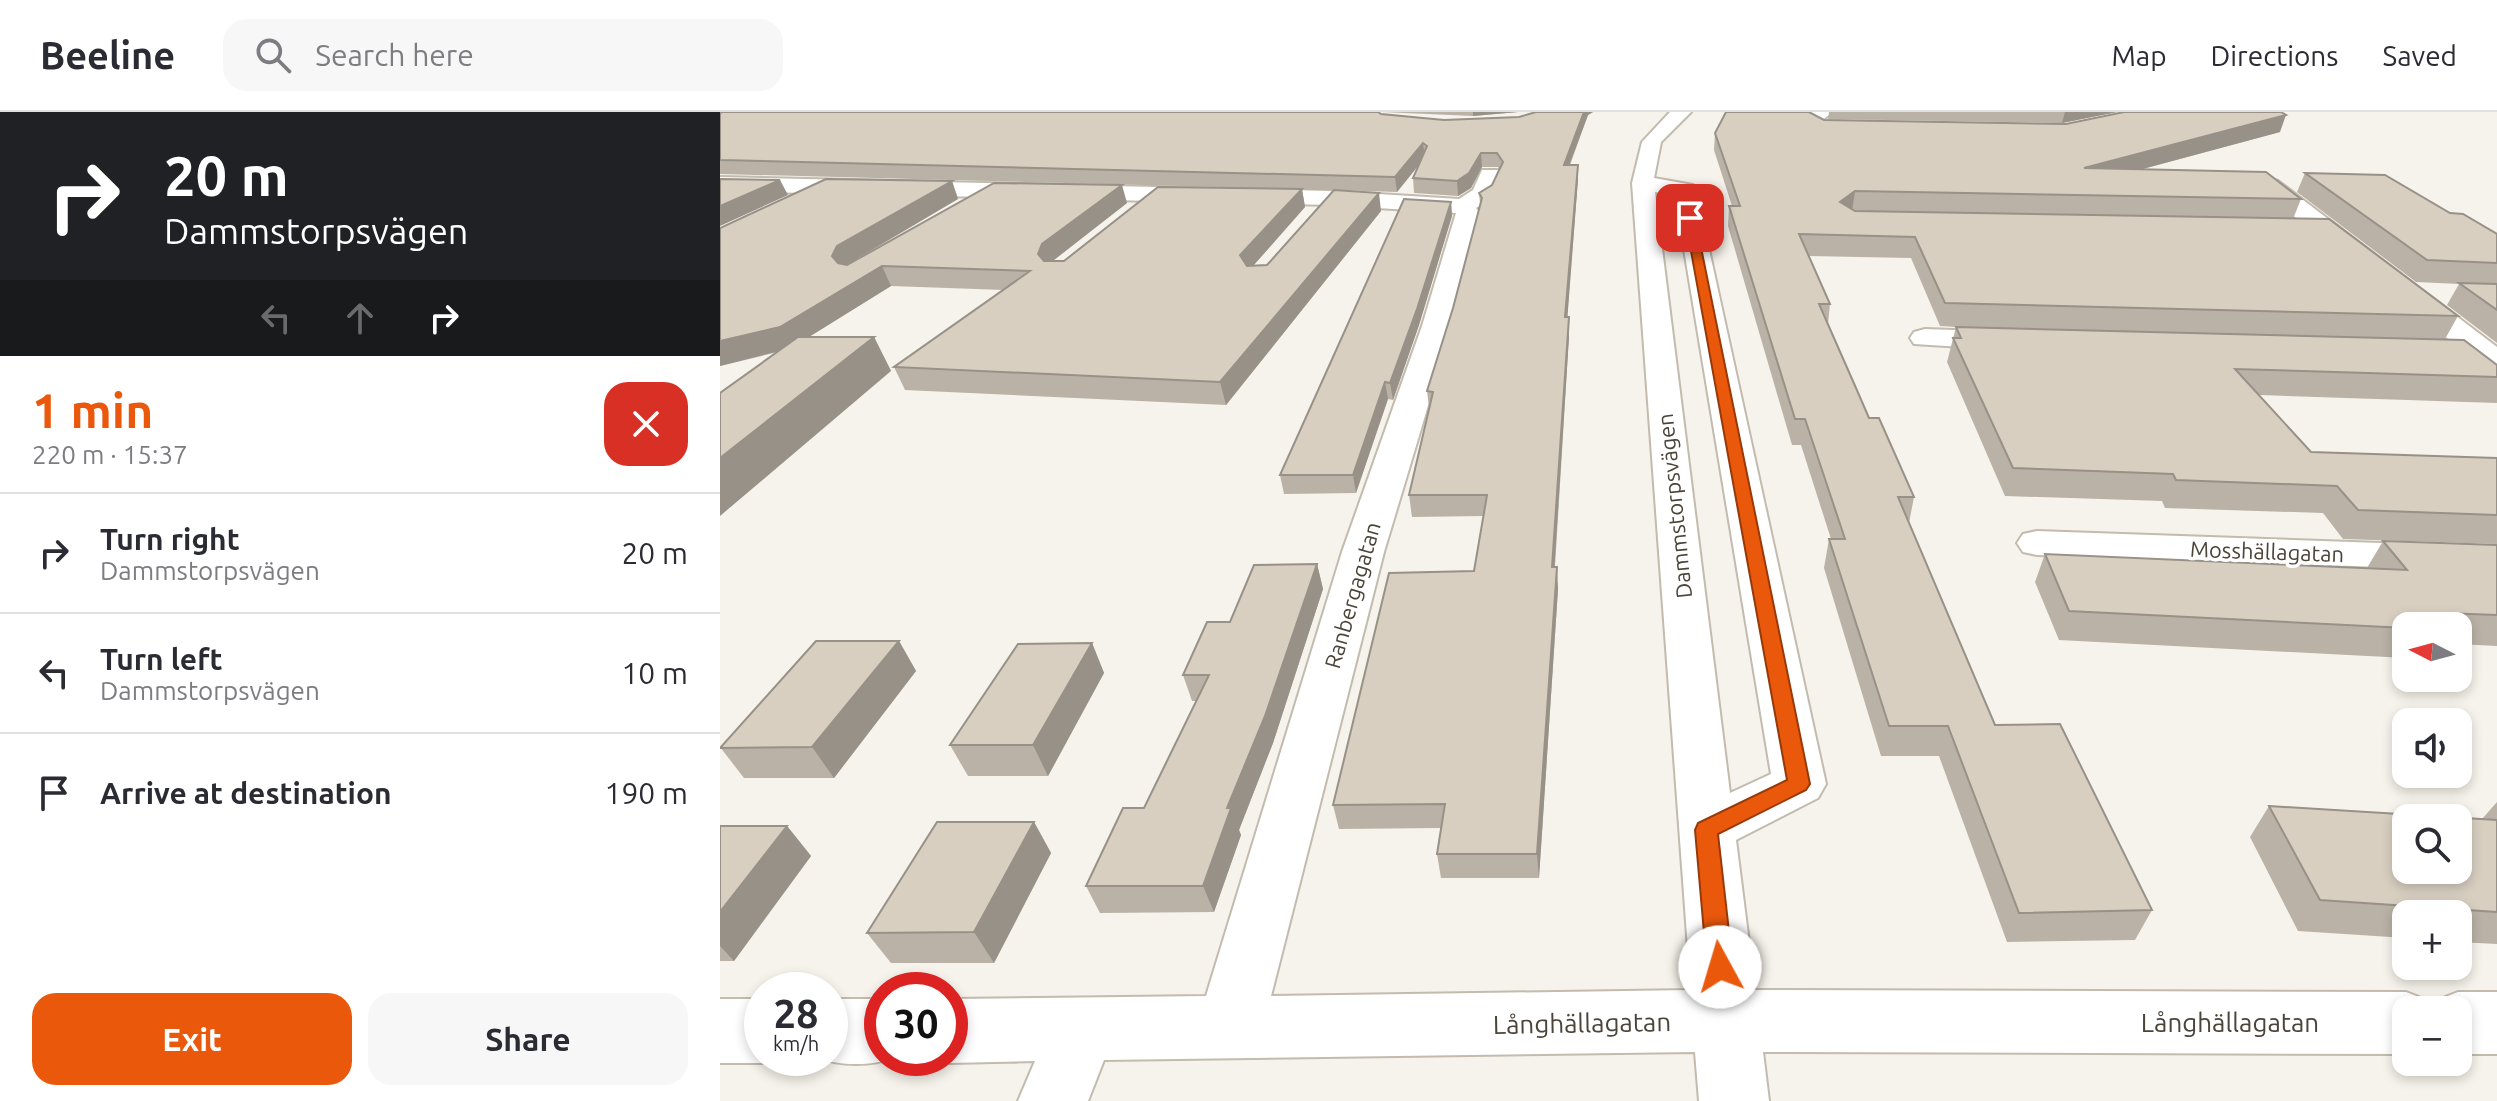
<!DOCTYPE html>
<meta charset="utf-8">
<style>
body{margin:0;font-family:Ubuntu,sans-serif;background:#f7f7f7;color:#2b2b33;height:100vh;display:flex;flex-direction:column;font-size:30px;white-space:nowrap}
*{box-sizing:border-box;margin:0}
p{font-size:26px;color:#7c7c81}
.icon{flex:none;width:44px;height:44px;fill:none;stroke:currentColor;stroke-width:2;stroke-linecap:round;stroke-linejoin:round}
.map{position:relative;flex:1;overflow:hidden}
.side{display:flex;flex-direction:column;background:#fff;width:720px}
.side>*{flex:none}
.guide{background:#202124;color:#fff;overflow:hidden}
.needle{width:52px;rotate:276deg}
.controls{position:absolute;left:1672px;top:500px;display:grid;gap:16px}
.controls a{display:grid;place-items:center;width:80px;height:80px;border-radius:16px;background:#fff;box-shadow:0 4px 12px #0003;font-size:40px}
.speed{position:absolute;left:24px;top:860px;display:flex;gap:16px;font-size:40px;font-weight:700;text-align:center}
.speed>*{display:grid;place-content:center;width:104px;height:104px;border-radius:50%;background:#fff;box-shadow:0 4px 12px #0003;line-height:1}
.speed small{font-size:20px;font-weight:400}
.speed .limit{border:12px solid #d22;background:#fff;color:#111}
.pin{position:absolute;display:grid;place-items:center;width:68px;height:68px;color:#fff;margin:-34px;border-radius:16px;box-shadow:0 4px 12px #0006}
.me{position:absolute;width:88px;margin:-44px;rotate:354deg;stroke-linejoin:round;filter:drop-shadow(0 0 6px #0008)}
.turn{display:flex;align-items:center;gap:28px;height:168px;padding:0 32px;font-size:36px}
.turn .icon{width:104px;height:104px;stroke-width:2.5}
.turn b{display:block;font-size:56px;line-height:68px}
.lanes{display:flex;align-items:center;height:76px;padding:0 32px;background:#0003;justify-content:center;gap:40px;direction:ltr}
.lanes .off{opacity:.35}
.round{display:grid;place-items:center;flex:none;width:84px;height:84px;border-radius:24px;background:#f7f7f7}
.overview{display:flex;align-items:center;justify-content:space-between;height:136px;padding:0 32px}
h1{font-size:48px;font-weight:700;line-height:60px;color:#ea580c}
.primary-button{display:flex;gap:16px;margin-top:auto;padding:16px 32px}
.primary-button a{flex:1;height:92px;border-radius:24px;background:#ea580c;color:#fff;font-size:32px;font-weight:700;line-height:92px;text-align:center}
.primary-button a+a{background:#f7f7f7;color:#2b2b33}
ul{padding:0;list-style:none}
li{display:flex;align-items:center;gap:24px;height:120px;padding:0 32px;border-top:2px solid #e1e1e2}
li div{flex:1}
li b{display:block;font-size:30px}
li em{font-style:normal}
header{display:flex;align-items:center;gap:48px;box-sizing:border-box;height:112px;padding:0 40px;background:#fff;border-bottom:2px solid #e1e1e2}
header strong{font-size:38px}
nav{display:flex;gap:44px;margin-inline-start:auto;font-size:28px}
.search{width:560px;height:72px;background:#f7f7f7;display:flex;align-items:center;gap:20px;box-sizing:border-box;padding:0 28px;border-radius:24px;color:#7c7c81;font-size:30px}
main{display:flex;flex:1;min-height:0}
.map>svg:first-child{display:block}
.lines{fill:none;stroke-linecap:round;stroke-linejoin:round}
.street-casing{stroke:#c2bbae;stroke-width:4}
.street{fill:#fff;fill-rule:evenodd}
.wall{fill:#bab2a6;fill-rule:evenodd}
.shaded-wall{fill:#979187}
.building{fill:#d8cfc1;stroke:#979187;stroke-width:2;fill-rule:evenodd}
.route{fill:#ea580c;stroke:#983908;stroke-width:2}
.labels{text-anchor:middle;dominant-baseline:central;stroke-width:7;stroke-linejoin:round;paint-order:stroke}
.street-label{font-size:22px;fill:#4b4439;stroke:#fff}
.near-street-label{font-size:26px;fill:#4b4439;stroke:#fff}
</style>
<header>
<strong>Beeline</strong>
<div class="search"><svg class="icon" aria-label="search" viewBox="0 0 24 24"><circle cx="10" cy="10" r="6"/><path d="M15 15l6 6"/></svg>Search here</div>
<nav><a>Map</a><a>Directions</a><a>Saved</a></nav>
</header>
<main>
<section class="side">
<div class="guide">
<div class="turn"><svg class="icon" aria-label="right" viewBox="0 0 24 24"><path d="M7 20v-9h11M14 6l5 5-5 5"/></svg><div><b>20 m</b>Dammstorpsvägen</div></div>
<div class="lanes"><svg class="icon off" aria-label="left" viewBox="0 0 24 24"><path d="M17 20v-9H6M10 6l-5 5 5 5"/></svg><svg class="icon off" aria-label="ahead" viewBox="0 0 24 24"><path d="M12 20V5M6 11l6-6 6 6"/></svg><svg class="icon" aria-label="right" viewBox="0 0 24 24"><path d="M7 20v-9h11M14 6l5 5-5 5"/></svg></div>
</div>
<div class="overview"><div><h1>1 min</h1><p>220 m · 15:37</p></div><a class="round" style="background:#d93025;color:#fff"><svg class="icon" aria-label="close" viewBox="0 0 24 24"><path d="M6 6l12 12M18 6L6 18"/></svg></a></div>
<ul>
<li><svg class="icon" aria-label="right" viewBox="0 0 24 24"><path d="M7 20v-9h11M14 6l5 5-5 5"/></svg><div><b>Turn right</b><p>Dammstorpsvägen</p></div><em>20 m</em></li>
<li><svg class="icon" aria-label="left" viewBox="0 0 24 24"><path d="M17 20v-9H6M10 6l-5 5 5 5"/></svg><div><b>Turn left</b><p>Dammstorpsvägen</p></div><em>10 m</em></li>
<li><svg class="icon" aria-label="arrive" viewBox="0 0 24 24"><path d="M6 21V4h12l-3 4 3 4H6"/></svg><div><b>Arrive at destination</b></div><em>190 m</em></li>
</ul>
<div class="primary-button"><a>Exit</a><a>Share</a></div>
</section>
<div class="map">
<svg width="1777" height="989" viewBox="0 0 1777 989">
<rect width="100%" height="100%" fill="#f6f3ec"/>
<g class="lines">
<defs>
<g id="street">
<path d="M 950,0 L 971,0 L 941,30 L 934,66 L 973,73 L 976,78 L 1106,672 L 1098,686 L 1016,728 L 1035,878 L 1686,880 L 1709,889 L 1712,895 L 1715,889 L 1738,880 L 1777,880 L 1777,942 L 1738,942 L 1738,898 L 1686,898 L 1686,942 L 1043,940 L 1049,989 L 979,989 L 975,940 L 384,948 L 368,989 L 298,989 L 315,949 L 230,951 L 219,946 L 230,946 L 230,887 L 486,884 L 622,440 L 702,214 L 736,101 L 610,93 L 0,79 L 0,65 L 610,79 L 739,87 L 753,78 L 762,58 L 778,58 L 781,63 L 770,87 L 756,96 L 760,101 L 732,214 L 664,440 L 551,884 L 971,878 L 912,71 L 922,30 ZM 935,80 L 955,83 L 1051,662 L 1010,681 Z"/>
<path d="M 1090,0 L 1113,0 L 1101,9 L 1132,10 L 1141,16 C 1129,28 1087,23 1076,10 Z"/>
<path d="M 1550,67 L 1558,69 L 1777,235 L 1777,259 L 1766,257 L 1542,79 L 1539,74 Z"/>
<path d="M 1205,217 L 1291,220 L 1302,223 L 1306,229 L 1302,235 L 1291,238 L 1194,232 L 1190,226 L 1194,220 Z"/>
<path d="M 1317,419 L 1777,435 L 1777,459 L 1317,443 L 1303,440 L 1297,431 L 1303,422 Z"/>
<path d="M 0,887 L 42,887 L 42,946 L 53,946 L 42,951 L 0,951 Z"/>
<path d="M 110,887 L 162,887 L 162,946 L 173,946 C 153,954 119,954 99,946 L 110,946 Z"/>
</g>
</defs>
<use href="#street" class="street-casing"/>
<use href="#street" class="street"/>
</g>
<g class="wall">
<path d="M 661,0 L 798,0 L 753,4 Z"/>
<path d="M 816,0 L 873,0 L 868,3 L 850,53 L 858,67 L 847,205 L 849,205 L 849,224 L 835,455 L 838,477 L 819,766 L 721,766 L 717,742 L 721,716 L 619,717 L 613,693 L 754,459 L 763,404 L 692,405 L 689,383 L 709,296 L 707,279 L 733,196 L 760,92 L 759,81 L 772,73 L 779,57 L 778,55 L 762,55 L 751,76 L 738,84 L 694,81 L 693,66 L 699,53 L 677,80 L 614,78 L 661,99 L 506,293 L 185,278 L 174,255 L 284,178 L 171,174 L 89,225 L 154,225 L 171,259 L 58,240 L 0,254 L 232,69 L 238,87 L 127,153 L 407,91 L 332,149 L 344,149 L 540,76 L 0,62 L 0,1 L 661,2 L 724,8 L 799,5 ZM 582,78 L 614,78 L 547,153 L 533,154 L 585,95 Z"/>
<path d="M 1109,0 L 1397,0 L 1342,11 L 1108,7 Z"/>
<path d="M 1104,8 L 1560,20 L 1423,57 L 1581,87 L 1573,107 L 1738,204 L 1725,227 L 1777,253 L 1777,291 L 1539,283 L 1591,340 L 1777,346 L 1777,432 L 1623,427 L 1603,401 L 1445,396 L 1442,389 L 1285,384 L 1227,250 L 1236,215 L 1220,214 L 1191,146 L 1089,144 L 1110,192 L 1108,212 L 1149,306 L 1194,385 L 1189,411 L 1275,613 L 1432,798 L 1415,828 L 1287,830 L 1219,644 L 1161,644 L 1104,456 L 1109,427 L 1111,427 L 1081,333 L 1072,333 L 1008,114 L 1009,94 L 1012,94 L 994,38 L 995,21 Z"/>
<path d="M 1585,61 L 1730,101 L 1777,122 L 1777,231 L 1727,193 L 1739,172 L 1696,170 L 1577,80 Z"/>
<path d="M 731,90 L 732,104 L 699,213 L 673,288 L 668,287 L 636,381 L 564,382 L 560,363 Z"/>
<path d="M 1663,429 L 1777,433 L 1777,534 L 1738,532 L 1738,514 L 1686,514 L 1686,546 L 1339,528 L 1315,470 L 1325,442 L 1647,456 Z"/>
<path d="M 597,452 L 603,477 L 553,631 L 519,718 L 521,723 L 494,800 L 380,801 L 366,774 L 424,696 L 476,589 L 472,589 L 463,563 Z"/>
<path d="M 179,529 L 196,559 L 114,666 L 24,666 L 0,635 Z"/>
<path d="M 372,531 L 384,561 L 328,664 L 248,664 L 230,633 Z"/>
<path d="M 1777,690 L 1777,832 L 1738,830 L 1738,802 L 1686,802 L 1686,826 L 1578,819 L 1530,725 L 1549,694 L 1762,707 Z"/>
<path d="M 314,710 L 331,741 L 274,851 L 171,851 L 147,821 Z"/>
<path d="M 0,714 L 67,714 L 91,744 L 14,849 L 0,849 Z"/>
</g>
<g class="shaded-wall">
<path d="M 753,0 L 798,0 L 753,4 Z"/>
<path d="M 864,0 L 873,0 L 868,3 L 844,67 L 844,53 Z"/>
<path d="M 1345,0 L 1397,0 L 1342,11 Z"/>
<path d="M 1566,3 L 1560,20 L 1359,74 L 1364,56 Z"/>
<path d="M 703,31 L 705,45 L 677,80 L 675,65 Z"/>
<path d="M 761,41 L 762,55 L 751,76 L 738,84 L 737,69 Z"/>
<path d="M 858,53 L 858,67 L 846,224 L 845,205 Z"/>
<path d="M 60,68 L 68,83 L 0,114 L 0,94 Z"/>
<path d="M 232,69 L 238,87 L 126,153 L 122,164 L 112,144 L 117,134 Z"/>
<path d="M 402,73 L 407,91 L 329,152 L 324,162 L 318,142 L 322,132 Z"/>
<path d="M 582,77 L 585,95 L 525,163 L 520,143 Z"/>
<path d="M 1135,79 L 1132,99 L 1120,90 Z"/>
<path d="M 659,81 L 661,99 L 506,293 L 500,270 Z"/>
<path d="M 731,90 L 732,104 L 699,213 L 673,288 L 670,271 Z"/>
<path d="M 162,154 L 171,174 L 71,236 L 0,254 L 0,229 Z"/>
<path d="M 849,205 L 849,224 L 833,478 L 832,455 Z"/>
<path d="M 154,225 L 171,259 L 0,404 L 0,346 Z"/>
<path d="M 665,270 L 668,287 L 636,381 L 633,363 Z"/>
<path d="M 597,452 L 603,477 L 553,631 L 519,718 L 521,723 L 494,800 L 483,774 L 507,696 Z"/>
<path d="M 837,455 L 838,477 L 819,766 L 817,742 Z"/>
<path d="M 179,529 L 196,559 L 114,666 L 92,635 Z"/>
<path d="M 372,531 L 384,561 L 328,664 L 313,633 Z"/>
<path d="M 314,710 L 331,741 L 274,851 L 254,820 Z"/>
<path d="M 67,714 L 91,744 L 14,849 L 0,834 L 0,800 Z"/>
</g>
<g class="building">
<path d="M 2,0 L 658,0 L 661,2 L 724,8 L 799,5 L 816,0 L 864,0 L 844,53 L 858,53 L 845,205 L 849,205 L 832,455 L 837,455 L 817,742 L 717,742 L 725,692 L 613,693 L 669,461 L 754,459 L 767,383 L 689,383 L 713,280 L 707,279 L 733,196 L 762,86 L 759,81 L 772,73 L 783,50 L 777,41 L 761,41 L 749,61 L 737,69 L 693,66 L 707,34 L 703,31 L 675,65 L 0,48 L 0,1 Z"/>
<path d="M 1006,0 L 1089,0 L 1104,8 L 1346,12 L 1404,0 L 1561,0 L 1566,3 L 1364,56 L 1546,60 L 1581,87 L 1135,79 L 1120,90 L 1135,99 L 1609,107 L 1738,204 L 1225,191 L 1195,125 L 1079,122 L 1110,192 L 1099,192 L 1136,276 L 1149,306 L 1159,306 L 1194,385 L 1178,385 L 1275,613 L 1340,612 L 1432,798 L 1299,801 L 1228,614 L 1169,614 L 1109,427 L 1125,427 L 1085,307 L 1075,307 L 1009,94 L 1020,94 L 995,21 Z"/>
<path d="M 1585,61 L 1665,63 L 1730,101 L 1743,102 L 1777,122 L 1777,151 L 1707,148 Z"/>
<path d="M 0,67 L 60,68 L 0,94 Z"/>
<path d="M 106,67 L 232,69 L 117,134 L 112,144 L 118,151 L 127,153 L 274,71 L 402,73 L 322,132 L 318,142 L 324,149 L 344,149 L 438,75 L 582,77 L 520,143 L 527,154 L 547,153 L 614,78 L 659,81 L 500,270 L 174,255 L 310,159 L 162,154 L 60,215 L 0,229 L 0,116 Z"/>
<path d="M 684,87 L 731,90 L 697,197 L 670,271 L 665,270 L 633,363 L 560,363 Z"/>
<path d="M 1739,171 L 1777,172 L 1777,198 Z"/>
<path d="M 1236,215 L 1744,228 L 1777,253 L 1777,265 L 1515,257 L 1591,340 L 1777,346 L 1777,403 L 1638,398 L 1617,374 L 1456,368 L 1453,362 L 1293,356 L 1233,226 L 1241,226 Z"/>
<path d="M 78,225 L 154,225 L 0,346 L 0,281 Z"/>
<path d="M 1663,429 L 1777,433 L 1777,503 L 1724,501 L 1736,514 L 1686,514 L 1686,516 L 1349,499 L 1325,442 L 1687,458 Z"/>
<path d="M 597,452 L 545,604 L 507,696 L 511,696 L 483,774 L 366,774 L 403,696 L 424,696 L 489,563 L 463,563 L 487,510 L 510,510 L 534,453 Z"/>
<path d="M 96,529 L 179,529 L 92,635 L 0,636 Z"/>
<path d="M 372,531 L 313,633 L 230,633 L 298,532 Z"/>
<path d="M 1549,694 L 1777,708 L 1777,800 L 1600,788 ZM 1686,706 L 1738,706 L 1738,758 L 1686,758 Z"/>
<path d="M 217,710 L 314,710 L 254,820 L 147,821 Z"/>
<path d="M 0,714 L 67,714 L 0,800 Z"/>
</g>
<path class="route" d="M 970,103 L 975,106 L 1090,672 L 1086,678 L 998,722 L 1013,855 L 1009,863 L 1000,866 L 991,863 L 987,855 L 975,718 L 978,711 L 1067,668 L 965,106 Z"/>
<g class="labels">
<g class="street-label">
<text transform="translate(954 394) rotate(-96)">Dammstorpsvägen</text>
<text transform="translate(1547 439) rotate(2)">Mosshällagatan</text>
<text transform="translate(632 483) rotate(-74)">Ranbergagatan</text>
</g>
<g class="near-street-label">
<text x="1510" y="910">Långhällagatan</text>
<text transform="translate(862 911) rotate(-1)">Långhällagatan</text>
</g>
</g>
</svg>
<div class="controls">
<a><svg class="needle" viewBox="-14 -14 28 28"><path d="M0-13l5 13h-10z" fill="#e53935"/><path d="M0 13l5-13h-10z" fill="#7c7c81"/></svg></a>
<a><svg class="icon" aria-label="sound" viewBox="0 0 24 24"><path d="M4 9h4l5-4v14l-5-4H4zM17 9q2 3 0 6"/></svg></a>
<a><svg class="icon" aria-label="search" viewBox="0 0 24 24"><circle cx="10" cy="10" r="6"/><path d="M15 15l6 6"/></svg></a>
<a>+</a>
<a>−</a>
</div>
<div class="speed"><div>28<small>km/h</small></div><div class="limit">30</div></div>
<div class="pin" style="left:970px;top:106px;background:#d93025"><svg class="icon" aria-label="arrive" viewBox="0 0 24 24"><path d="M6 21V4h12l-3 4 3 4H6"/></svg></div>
<svg class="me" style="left:1000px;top:855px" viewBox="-20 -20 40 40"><circle r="19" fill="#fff"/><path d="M0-13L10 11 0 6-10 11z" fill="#ea580c"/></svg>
</div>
</main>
